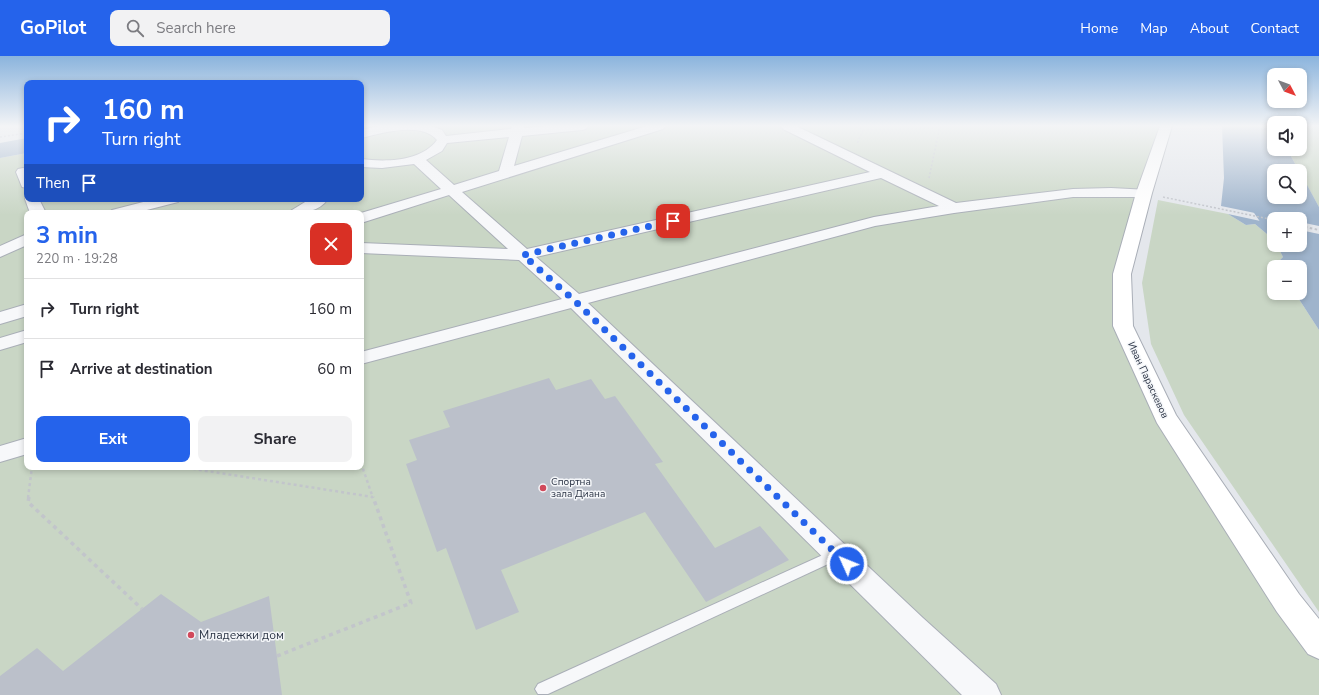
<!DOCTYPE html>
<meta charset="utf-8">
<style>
body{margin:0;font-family:"Nunito Sans",sans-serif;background:#f2f2f3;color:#2b2b33;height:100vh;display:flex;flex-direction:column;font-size:15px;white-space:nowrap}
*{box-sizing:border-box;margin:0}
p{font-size:13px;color:#7c7c81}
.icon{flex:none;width:22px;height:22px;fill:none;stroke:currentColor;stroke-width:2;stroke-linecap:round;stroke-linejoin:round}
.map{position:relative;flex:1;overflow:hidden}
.details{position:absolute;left:24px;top:154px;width:340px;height:260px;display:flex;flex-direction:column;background:#fff;border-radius:8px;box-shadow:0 2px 6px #0003}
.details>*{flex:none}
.hud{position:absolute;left:24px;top:24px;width:340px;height:122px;border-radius:8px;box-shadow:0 2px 6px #0003;background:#2563eb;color:#fff;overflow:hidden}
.needle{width:26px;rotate:131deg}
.controls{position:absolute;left:1267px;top:12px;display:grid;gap:8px}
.controls a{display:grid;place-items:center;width:40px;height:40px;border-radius:8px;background:#fff;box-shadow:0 2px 6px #0003;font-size:20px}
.pin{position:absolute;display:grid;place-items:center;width:34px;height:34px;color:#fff;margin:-17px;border-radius:8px;box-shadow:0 2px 6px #0006}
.me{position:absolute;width:44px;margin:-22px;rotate:314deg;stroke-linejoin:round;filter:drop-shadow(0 0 3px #0008)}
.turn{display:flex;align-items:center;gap:14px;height:84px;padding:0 12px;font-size:18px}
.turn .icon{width:52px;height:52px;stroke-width:2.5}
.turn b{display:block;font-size:28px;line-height:34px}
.then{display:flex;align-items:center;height:38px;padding:0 12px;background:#0003;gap:8px;font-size:15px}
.round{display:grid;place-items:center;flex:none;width:42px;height:42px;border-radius:8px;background:#f2f2f3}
.head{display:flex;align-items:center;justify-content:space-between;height:68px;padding:0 12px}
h1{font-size:24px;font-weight:700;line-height:30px;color:#2563eb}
.cta{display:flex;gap:8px;margin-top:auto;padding:8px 12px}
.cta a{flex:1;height:46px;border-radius:8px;background:#2563eb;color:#fff;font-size:16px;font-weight:700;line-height:46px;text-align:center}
.cta a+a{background:#f2f2f3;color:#2b2b33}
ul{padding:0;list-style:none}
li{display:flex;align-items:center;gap:12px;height:60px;padding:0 12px;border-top:1px solid #e1e1e2}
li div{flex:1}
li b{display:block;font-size:15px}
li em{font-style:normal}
header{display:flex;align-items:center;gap:24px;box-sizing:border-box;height:56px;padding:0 20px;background:#2563eb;color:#fff}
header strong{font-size:19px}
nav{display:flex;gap:22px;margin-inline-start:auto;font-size:14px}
.search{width:280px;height:36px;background:#f2f2f3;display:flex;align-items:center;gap:10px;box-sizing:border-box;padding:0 14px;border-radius:8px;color:#7c7c81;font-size:15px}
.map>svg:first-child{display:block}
.green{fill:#c9d6c5;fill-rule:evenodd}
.water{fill:#9fb4cc}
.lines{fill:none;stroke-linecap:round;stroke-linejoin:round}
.river{fill:#9fb4cc;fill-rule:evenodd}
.building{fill:#bbc0ca}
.lane-casing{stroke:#a9aeb7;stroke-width:2}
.street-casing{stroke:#a9aeb7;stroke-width:2}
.secondary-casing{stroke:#a9aeb7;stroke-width:2}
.path-far3{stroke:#c2c5cb;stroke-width:1.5;stroke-dasharray:2 2;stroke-linecap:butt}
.path-far2{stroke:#c2c5cb;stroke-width:2;stroke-dasharray:2.5 2.5;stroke-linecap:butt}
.path-far1{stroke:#c2c5cb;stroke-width:2.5;stroke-dasharray:3 3;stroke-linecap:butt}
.path{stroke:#c2c5cb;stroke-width:3.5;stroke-dasharray:4 4;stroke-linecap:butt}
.lane{fill:#f7f8fa;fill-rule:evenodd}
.street{fill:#f7f8fa;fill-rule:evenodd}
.secondary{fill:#fff;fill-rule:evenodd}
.route{stroke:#2563eb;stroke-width:7;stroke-dasharray:0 12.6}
.poi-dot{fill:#d1495b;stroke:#f4f6f9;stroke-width:1.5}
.labels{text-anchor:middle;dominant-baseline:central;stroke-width:3;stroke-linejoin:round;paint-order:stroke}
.street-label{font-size:10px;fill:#2b3445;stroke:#f4f6f9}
.poi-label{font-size:10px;fill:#2b3445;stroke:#f4f6f9;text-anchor:start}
.near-poi-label{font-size:12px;fill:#2b3445;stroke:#f4f6f9;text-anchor:start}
</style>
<header>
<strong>GoPilot</strong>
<div class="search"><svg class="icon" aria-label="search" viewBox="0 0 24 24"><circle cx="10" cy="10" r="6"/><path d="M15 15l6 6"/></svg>Search here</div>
<nav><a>Home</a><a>Map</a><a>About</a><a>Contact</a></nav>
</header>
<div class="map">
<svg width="1319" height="639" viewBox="0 0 1319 639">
<rect width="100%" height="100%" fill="#e4e7ec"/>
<g class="green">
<path d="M 361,70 L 1166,70 L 1144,137 L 1122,218 L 1123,270 L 1165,361 L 1319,588 L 1319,639 L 0,639 L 0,102 L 27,97 L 27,143 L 361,143 ZM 27,157 L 361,157 L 361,411 L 27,411 Z"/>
<path d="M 1300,70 L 1319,70 L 1319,151 L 1287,93 L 1300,93 Z"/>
<path d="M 1158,144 L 1228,158 L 1246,169 L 1255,168 L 1274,184 L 1274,189 L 1277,189 L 1283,201 L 1274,210 L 1274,237 L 1295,237 L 1319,274 L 1319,556 L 1184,359 L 1151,288 L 1142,227 Z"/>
</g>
<g class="water">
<path d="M 1222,70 L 1274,70 L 1274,93 L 1287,93 L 1299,115 L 1274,115 L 1274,141 L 1300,141 L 1300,116 L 1319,151 L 1319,170 L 1300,166 L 1300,163 L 1284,163 L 1221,150 L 1224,122 Z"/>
<path d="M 27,82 L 27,97 L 0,102 L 0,87 Z"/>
<path d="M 1228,158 L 1274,168 L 1274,184 L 1255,168 L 1246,169 Z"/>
<path d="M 1300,174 L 1319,178 L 1319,274 L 1295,237 L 1300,237 L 1300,211 L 1275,211 L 1274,210 L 1283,201 L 1277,189 L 1300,189 Z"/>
</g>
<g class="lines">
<path class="river" d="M 1238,70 L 1262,70 L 1262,88 L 1273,121 L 1274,141 L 1277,141 L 1280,151 L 1288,163 L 1274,163 L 1274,173 L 1263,170 L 1250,151 L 1245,121 L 1236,88 Z"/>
</g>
<g class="building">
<path d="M 549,322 L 556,334 L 591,323 L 605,343 L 615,340 L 663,406 L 655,408 L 715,492 L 760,470 L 789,504 L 706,546 L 645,456 L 501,514 L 519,556 L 476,574 L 446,492 L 437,496 L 406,408 L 417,404 L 409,384 L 450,371 L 443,355 Z"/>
<path d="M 161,538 L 201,566 L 269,540 L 282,639 L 0,639 L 0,620 L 37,592 L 63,615 Z"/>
</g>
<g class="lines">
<defs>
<path id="lane" d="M 836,493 L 841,494 L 842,498 L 841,502 L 548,638 L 538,638 L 535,633 L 538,628 Z"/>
<g id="street">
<path d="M 378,70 L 431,70 L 442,74 L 446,80 L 511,73 L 512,70 L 524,70 L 524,72 L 549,70 L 588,70 L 586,73 L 582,74 L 522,80 L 514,110 L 647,70 L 665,70 L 663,73 L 462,136 L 527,193 L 870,116 L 783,73 L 781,70 L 796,70 L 956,147 L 1073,133 L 1111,132 L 1149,134 L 1151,137 L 1149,140 L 1144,141 L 1073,141 L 954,157 L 875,170 L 588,247 L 923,562 L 996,628 L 1001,639 L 962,639 L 571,252 L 361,308 L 361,296 L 562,243 L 519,204 L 361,197 L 361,187 L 508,193 L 449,139 L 361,167 L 361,157 L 441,133 L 414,108 L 382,112 L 361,111 L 361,103 C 385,106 421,106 437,84 C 422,65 381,77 361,82 L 361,74 ZM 509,81 L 499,115 L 454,129 L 426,104 L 442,95 L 447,87 ZM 881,122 L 939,150 L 874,161 L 579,238 L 536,201 Z"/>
<path d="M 23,112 L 27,113 L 27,132 L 22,131 L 16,116 L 18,113 Z"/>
<path d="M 27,140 L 27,143 L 39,143 L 46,157 L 30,157 L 25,143 Z"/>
<path d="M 155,143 L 180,143 L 178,146 L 135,157 L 109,157 L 112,154 Z"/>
<path d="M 310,143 L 328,143 C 319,156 303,157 289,157 L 292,154 Z"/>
<path d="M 27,178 L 27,189 L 0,201 L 0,190 Z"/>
<path d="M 27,248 L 27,260 L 0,268 L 0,256 Z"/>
<path d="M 27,274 L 27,286 L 0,294 L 0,282 Z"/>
<path d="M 27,382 L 27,398 L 0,406 L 0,390 Z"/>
</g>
<path id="secondary" d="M 1160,70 L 1172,70 L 1152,137 L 1131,218 L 1133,270 L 1176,359 L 1299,538 L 1319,563 L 1319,603 L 1308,598 L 1277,556 L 1157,367 L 1113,270 L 1113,218 L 1136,137 Z"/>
</defs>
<use href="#lane" class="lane-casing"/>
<use href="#street" class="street-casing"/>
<use href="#secondary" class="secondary-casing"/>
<g class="path-far3">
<path d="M 856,70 L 863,74 L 857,88"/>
<path d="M 863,74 L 938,72 L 946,70"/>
<path d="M 0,81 L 27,77"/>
<path d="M 929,122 L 940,70"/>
<path d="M 1163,141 L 1274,164"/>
</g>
<path class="path-far2" d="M 1300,170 L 1319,174"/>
<g class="path-far1">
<path d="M 361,407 L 373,442"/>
<path d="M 181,411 L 373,441"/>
<path d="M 28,442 L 32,411"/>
</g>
<g class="path">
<path d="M 29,441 L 28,446 L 142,553"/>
<path d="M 277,600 L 411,547 L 373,441"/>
</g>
<use href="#lane" class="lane"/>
<use href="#street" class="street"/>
<use href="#secondary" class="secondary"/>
</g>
<linearGradient id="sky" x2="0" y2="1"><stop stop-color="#8bb4dd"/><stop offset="0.44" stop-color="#f3f4f6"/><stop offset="1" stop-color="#f3f4f6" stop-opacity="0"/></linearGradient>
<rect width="1319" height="159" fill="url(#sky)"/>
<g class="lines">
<path class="route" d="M 673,165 L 523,199 L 575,245 L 847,508"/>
</g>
<g class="poi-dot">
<circle cx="543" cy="432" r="4"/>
<circle cx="191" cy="579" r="4"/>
</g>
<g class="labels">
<g class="street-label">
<text transform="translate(1148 324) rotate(65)">Иван Параскевов</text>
</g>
<g class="poi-label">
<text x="551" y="426">Спортна<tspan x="551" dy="12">зала Диана</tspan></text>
</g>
<g class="near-poi-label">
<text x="199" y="579">Младежки дом</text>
</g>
</g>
</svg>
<div class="controls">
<a><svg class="needle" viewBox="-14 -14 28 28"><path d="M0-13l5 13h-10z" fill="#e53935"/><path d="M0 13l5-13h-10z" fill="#7c7c81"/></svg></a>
<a><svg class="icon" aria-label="sound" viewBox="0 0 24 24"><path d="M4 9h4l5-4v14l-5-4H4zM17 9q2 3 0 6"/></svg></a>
<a><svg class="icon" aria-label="search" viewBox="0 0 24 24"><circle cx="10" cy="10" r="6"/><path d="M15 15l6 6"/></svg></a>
<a>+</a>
<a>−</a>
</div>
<div class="pin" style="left:673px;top:165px;background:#d93025"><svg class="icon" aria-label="arrive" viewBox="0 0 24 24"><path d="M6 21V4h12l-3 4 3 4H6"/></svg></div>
<svg class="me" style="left:847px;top:508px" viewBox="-20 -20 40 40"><circle r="17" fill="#2563eb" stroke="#fff" stroke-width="3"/><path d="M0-11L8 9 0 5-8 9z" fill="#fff"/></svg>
<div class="hud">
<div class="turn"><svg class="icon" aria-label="right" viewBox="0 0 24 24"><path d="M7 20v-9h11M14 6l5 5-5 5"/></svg><div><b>160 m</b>Turn right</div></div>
<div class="then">Then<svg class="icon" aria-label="arrive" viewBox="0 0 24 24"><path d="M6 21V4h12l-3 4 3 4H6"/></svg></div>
</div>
<section class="details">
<div class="head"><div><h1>3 min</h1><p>220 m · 19:28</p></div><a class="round" style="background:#d93025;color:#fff"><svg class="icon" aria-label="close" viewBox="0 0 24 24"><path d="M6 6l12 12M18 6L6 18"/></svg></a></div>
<ul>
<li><svg class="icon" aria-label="right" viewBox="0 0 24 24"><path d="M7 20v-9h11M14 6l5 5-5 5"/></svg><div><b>Turn right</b></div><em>160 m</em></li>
<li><svg class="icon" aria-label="arrive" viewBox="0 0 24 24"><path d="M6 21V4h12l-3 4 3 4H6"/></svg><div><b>Arrive at destination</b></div><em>60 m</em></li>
</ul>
<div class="cta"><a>Exit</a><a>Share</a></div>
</section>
</div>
